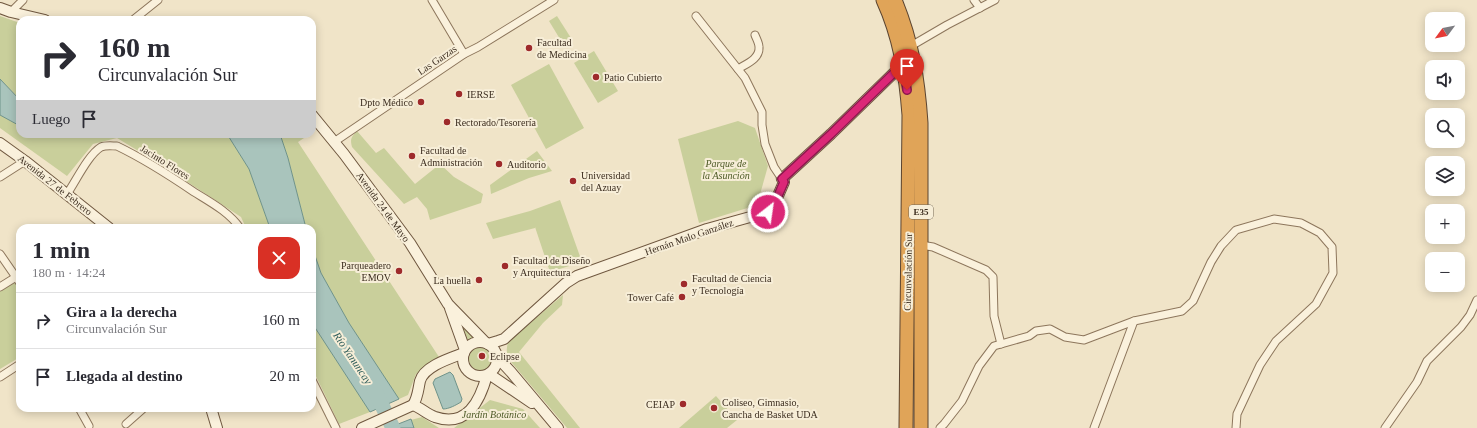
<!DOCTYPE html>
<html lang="es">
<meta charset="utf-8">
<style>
body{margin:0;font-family:"Times New Roman",serif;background:#f2f2f3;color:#2b2b33;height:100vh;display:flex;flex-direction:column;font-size:15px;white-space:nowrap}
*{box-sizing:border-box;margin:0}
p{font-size:13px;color:#7c7c81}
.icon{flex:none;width:22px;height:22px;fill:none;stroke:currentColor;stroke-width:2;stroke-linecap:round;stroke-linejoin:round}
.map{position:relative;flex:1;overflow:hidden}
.sheet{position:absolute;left:16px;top:224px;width:300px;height:188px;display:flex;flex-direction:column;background:#fff;border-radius:12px;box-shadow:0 2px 10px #0003}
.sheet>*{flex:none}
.guide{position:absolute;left:16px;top:16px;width:300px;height:122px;border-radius:12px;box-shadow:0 2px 10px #0003;background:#fff;color:#2b2b33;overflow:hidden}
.needle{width:26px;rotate:238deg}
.tools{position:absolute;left:1425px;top:12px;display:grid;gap:8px}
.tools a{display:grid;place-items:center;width:40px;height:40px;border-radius:8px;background:#fff;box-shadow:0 2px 10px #0003;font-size:20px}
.pin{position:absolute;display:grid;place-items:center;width:34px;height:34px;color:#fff;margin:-41px -17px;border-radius:50% 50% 50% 0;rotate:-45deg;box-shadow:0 0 4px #0007}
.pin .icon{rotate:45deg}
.me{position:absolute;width:44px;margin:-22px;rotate:30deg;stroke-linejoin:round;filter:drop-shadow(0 0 3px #0008)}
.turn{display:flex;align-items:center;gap:14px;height:84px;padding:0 16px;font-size:18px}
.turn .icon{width:52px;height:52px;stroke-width:2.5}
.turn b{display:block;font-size:28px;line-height:34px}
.then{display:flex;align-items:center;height:38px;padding:0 16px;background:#0003;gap:8px;font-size:15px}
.round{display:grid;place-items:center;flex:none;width:42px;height:42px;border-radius:12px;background:#f2f2f3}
.head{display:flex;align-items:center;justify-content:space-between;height:68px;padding:0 16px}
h1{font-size:24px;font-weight:700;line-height:30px}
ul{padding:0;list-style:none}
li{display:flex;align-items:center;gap:12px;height:56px;padding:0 16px;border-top:1px solid #e1e1e2}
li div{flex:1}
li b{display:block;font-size:15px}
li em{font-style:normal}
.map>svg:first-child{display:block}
.green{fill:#c9cf9b}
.water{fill:#a9c4bc;stroke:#6f938a}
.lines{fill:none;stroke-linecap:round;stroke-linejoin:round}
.river{stroke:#a9c4bc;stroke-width:15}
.street-casing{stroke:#8d765c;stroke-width:9}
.secondary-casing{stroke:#6f573f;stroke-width:12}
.highway-casing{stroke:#5b4430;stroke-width:15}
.street{stroke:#faf1dc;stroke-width:7}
.secondary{stroke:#faf1dc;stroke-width:10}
.highway{stroke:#e0a458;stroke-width:13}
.route-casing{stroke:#8e194d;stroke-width:10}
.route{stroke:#db2777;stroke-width:7}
.poi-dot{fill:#9e2a2b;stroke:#f7eed8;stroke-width:1.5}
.labels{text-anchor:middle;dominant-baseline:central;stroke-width:4;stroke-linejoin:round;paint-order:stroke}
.shield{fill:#f7eed8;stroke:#756857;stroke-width:1}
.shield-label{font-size:9px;font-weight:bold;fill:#3d2e20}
.poi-label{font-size:10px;fill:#3d2e20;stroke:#f7eed8;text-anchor:start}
.street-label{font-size:10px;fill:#3d2e20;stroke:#f7eed8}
.park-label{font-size:10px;font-style:italic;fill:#4d5a26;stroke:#f7eed8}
.water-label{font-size:11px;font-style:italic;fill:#2f5d5a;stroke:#f7eed8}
</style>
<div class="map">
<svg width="1477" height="428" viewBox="0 0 1477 428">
<rect width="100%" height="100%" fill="#f0e4c8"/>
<g class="green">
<path d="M 0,16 L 20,23 L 20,100 L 0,79 Z"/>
<path d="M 557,16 L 571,38 L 563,44 L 549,21 Z"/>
<path d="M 594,51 L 618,91 L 598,103 L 574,63 Z"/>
<path d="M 549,64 L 584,128 L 546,149 L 511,85 Z"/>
<path d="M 0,115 L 20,126 L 20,134 L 227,134 L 249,169 L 270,228 L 246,228 L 241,217 L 163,166 L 117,138 L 93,144 L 67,176 L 0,128 Z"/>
<path d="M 738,121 L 755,128 L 768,166 L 757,205 L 699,223 L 678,139 Z"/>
<path d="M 357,131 L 376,153 L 384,148 L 415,184 L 440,164 L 454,177 L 483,194 L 481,203 L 430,220 L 427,209 L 417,197 L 404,204 L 352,147 C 350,139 351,137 357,131 Z"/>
<path d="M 280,134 L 310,134 L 298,142 L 439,357 L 416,374 L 408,395 L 399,399 L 349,323 L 321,273 L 312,247 L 312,228 L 306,228 L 288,158 Z"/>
<path d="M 537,151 L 552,171 L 529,178 L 491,194 L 490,185 Z"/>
<path d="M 560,200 L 582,262 L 550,272 L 535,227 L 535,228 L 493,239 L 486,223 L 530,211 Z"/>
<path d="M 17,281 L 20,285 L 20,357 L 0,369 L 0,291 Z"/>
<path d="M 563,295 L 562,305 L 543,323 L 519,352 L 580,428 L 567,428 L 512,363 C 506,355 506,351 508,342 Z"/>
<path d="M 457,316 L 478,336 L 465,343 Z"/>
<path d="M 312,323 L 370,412 L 339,424 L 312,368 Z"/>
<circle cx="481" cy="359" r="12"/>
<path d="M 716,396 L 737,420 L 727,428 L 679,428 Z"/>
<path d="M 490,400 L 523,409 L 540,428 L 454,428 Z"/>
<path d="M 422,417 L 439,428 L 413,428 L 411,420 Z"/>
</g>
<g class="water">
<path d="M 0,79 L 20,100 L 20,126 L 0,115 Z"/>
<path d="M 227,134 L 280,134 L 288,158 L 306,228 L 270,228 L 249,169 Z"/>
<path d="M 312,247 L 321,273 L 349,323 L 399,399 L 370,412 L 312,323 Z"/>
<path d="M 450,372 L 453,375 L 462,399 L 461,402 C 456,405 449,409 443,409 L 433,383 L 435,379 Z"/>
<path d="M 411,419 L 414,428 L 388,428 Z"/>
</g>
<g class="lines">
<path class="river" d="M 374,389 L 393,428"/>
<defs>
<g id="street">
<path d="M 432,0 L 464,54"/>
<path d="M 974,0 L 980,8"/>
<path d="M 11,12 L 23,0"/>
<path d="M 696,16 L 745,78 L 762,112 L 762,125 L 765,144 L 774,167 L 782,179"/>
<path d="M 133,20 L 158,0"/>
<path d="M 911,46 L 947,25 L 995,0"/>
<path d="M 738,69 C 746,64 760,59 759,47 C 759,43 756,38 755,35"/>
<path d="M 334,142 L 464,54 L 478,47 L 554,0"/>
<path d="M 0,177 L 25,161"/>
<path d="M 67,194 C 76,181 88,155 101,147 C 106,145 112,146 117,146 C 144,159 169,175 194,192 C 210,202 229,212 240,228"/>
<path d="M 921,245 L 933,247 L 986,270 L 993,277 L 994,316 L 1001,344"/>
<path d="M 0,254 L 20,283"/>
<path d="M 0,287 L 16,277"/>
<path d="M 0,377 L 20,364"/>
<path d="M 312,380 L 336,428"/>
<path d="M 79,408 L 89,426"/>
<path d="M 126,424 L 144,408"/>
<path d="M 940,428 L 944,424 L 962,401 L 979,366 L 994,346 L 1029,336 L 1036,331 L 1050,329 L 1065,337 L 1084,340 L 1134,321 L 1182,311 L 1193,301 L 1211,262 L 1221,246 L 1236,230 L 1274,219 L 1301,223 L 1320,233 L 1332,247 L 1333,273 L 1316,304 L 1276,341 L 1260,365 L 1237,414 L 1236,428"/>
<path d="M 1094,428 L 1134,321"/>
<path d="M 1385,428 L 1417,382 L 1427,361 L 1461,327 L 1470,315 L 1477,300"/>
</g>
<g id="secondary">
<path d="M 0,8 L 11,12 L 45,20"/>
<path d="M 312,115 L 344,154 L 410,243 L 448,304 L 485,342"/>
<path d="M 0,143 L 25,161 L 109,228"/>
<path d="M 450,308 L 465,350"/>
<circle cx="480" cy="359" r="17"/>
<path d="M 488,344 L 498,341 L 504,339 L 566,283 L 577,276 L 707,229 L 768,212 L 774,205 L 784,182 L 782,179 L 831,134 L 903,64"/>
<path d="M 498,358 L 511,372 L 558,428"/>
<path d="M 489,374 L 532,403"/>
<path d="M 413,405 C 421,408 427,414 435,417 C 467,428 480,401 487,375"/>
<path d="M 211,408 L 217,428"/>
<path d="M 362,428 L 413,405 C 418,397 418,390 420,381 C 424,366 451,358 464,353"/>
</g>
<g id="highway">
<path d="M 883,0 C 900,37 906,75 909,115 L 906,428"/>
<path d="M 895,0 C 912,41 918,78 921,123 L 921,428"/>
</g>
</defs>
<use href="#street" class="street-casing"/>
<use href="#secondary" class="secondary-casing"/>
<use href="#highway" class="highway-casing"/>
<use href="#street" class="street"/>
<use href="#secondary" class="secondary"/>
<use href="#highway" class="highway"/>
</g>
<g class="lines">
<defs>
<path id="route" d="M 768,212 L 774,205 L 784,182 L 782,179 L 831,134 L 903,64 L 907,90"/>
</defs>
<use href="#route" class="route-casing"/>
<use href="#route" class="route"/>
</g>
<g class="poi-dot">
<circle cx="529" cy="48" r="4"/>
<circle cx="596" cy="77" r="4"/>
<circle cx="459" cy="94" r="4"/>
<circle cx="421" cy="102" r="4"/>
<circle cx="447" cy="122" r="4"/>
<circle cx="412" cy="156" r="4"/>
<circle cx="499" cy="164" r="4"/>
<circle cx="573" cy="181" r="4"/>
<circle cx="505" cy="266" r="4"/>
<circle cx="399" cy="271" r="4"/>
<circle cx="479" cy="280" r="4"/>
<circle cx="684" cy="284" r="4"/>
<circle cx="682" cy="297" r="4"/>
<circle cx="482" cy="356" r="4"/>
<circle cx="683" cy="404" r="4"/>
<circle cx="714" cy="408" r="4"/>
</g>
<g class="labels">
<rect class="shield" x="909" y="205" width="24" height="14" rx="3"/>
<g class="shield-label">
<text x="921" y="212">E35</text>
</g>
<g class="poi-label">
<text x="537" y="42">Facultad<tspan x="537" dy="12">de Medicina</tspan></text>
<text x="604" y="77">Patio Cubierto</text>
<text x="467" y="94">IERSE</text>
<text x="413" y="102" text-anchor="end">Dpto Médico</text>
<text x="455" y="122">Rectorado/Tesorería</text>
<text x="420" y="150">Facultad de<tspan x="420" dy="12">Administración</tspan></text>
<text x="507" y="164">Auditorio</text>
<text x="581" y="175">Universidad<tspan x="581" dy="12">del Azuay</tspan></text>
<text x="513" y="260">Facultad de Diseño<tspan x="513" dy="12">y Arquitectura</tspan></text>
<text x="391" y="265" text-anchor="end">Parqueadero<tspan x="391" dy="12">EMOV</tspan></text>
<text x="692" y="278">Facultad de Ciencia<tspan x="692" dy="12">y Tecnología</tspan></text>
<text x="471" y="280" text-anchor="end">La huella</text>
<text x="674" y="297" text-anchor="end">Tower Café</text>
<text x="490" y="356">Eclipse</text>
<text x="722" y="402">Coliseo, Gimnasio,<tspan x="722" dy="12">Cancha de Basket UDA</tspan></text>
<text x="675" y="404" text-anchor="end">CEIAP</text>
</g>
<g class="street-label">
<text transform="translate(437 60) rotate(-34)">Las Garzas</text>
<text transform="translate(165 162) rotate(32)">Jacinto Flores</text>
<text transform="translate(55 185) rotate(38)">Avenida 27 de Febrero</text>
<text transform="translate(383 207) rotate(54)">Avenida 24 de Mayo</text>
<text transform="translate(689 237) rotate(-19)">Hernán Malo Ganzález</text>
<text transform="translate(908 272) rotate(-89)">Circunvalación Sur</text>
</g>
<g class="park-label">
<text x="726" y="163">Parque de<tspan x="726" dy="12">la Asunción</tspan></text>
<text x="494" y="414">Jardín Botánico</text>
</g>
<g class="water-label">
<text transform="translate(353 358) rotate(56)">Río Yanuncay</text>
</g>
</g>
</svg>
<div class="tools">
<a><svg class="needle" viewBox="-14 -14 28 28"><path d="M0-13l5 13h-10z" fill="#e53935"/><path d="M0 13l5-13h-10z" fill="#7c7c81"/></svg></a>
<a><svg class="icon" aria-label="sound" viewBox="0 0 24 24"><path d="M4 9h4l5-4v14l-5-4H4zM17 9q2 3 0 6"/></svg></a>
<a><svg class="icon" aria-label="search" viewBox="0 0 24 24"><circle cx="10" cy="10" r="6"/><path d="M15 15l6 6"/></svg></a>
<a><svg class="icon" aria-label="layers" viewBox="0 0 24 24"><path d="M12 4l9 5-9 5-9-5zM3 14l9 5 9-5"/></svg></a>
<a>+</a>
<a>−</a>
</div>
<div class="pin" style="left:907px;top:90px;background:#d93025"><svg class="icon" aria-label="arrive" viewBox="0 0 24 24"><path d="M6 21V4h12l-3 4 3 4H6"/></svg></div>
<svg class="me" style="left:768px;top:212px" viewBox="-20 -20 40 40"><circle r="17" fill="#db2777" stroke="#fff" stroke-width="3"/><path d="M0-11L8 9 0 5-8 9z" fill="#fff"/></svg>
<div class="guide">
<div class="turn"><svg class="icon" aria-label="right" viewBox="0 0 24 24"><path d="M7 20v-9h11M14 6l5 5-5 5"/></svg><div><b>160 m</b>Circunvalación Sur</div></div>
<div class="then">Luego<svg class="icon" aria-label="arrive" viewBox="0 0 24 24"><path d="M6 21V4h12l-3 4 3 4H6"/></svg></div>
</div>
<section class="sheet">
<div class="head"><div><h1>1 min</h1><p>180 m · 14:24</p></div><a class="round" style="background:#d93025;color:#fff"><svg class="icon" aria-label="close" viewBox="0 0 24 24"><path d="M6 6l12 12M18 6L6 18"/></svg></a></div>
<ul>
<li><svg class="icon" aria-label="right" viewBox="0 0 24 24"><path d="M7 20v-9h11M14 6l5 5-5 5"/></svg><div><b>Gira a la derecha</b><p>Circunvalación Sur</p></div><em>160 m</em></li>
<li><svg class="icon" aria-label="arrive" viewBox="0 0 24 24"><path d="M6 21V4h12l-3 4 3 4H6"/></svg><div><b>Llegada al destino</b></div><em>20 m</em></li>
</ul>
</section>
</div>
